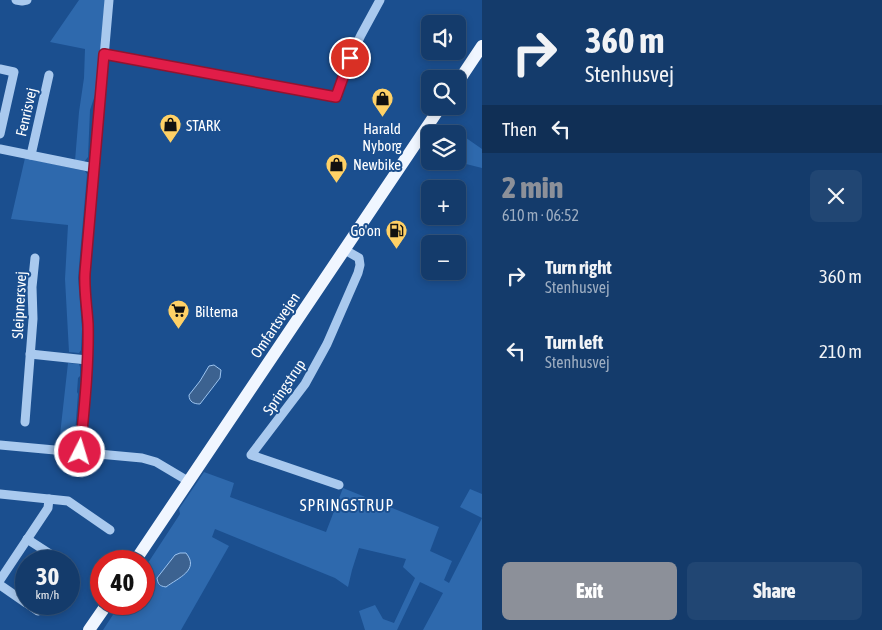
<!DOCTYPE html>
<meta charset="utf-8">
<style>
body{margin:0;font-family:"Asap Condensed",sans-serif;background:#214673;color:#f1f3f6;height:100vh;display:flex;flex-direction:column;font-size:19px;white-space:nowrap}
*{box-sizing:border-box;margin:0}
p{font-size:16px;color:#9dadc1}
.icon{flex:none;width:28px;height:28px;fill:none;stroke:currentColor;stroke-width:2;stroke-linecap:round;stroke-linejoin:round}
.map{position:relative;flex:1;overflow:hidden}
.details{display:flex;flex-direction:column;background:#143b6b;width:400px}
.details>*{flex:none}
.banner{background:#143b6b;color:#f1f3f6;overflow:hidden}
.fabs{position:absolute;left:421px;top:15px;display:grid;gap:10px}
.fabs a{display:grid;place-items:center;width:45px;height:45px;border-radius:8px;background:#143b6b;box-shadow:0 2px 8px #0003,0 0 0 1px #33557e;font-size:25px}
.speed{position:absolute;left:15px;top:550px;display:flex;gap:10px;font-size:25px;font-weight:700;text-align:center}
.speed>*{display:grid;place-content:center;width:65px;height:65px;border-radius:50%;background:#143b6b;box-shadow:0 2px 8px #0003,0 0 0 1px #33557e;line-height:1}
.speed small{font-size:12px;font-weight:400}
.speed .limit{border:8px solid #d22;background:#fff;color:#111}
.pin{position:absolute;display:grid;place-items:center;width:42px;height:42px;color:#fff;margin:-21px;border:2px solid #fff;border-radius:50%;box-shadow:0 1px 5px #0007}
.me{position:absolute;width:55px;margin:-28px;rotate:5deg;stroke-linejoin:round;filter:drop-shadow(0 0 4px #0008)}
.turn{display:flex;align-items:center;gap:18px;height:105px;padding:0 20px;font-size:22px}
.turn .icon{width:65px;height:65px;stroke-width:2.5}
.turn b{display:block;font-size:35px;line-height:42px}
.then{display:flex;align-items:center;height:48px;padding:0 20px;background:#0003;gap:10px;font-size:19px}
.round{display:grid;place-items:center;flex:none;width:52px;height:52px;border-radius:8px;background:#214673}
.headline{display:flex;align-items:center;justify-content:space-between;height:85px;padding:0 20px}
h1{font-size:30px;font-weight:800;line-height:38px;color:#8c9099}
.action{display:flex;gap:10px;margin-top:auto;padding:10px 20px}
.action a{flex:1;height:58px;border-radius:8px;background:#8c9099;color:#fff;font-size:20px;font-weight:800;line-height:58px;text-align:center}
.action a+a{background:#214673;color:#f1f3f6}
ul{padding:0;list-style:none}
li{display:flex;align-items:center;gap:15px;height:75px;padding:0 20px}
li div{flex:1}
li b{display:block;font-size:19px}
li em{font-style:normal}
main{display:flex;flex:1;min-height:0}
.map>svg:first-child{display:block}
.green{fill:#2e69ad}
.water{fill:#3c6290;stroke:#9cc4f0}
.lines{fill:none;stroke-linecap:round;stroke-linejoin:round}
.minor{stroke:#a9c9ee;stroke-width:9}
.major{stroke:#f0f6ff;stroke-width:12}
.route-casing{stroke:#92132f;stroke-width:12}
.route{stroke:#e11d48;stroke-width:9}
.labels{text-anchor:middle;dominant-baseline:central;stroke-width:4;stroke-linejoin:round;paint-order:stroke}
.street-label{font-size:15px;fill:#fff;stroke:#1b4f8f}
.poi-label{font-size:15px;fill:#fff;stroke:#1b4f8f;text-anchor:start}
.neighbourhood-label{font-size:16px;letter-spacing:1px;fill:#fff;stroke:#1b4f8f}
</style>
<main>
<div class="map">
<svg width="482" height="630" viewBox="0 0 482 630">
<rect width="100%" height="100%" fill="#1b4f8f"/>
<g class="green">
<path d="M 79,0 L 105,0 L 97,89 L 90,110 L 88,157 L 84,162 L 75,161 L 79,112 L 84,78 L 85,49 L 50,42 Z"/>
<path d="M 446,124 L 482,149 L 482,168 L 454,161 L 458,161 L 458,134 L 440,134 Z"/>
<path d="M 25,158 L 85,171 L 87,174 L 78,278 L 82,329 L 81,350 L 79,353 L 69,352 L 65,279 L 68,225 L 11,219 Z"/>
<path d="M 68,363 L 79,364 L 80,367 L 80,376 L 78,378 L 77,392 L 78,394 L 75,433 L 73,439 L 65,445 L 59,444 Z"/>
<path d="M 204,472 L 234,483 L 230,497 L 326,532 L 343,488 L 439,527 L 430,551 L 452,561 L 444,580 L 449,583 L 482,518 L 460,507 L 470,489 L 482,494 L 482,630 L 423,630 L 443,593 L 420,582 L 397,630 L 365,630 L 359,611 L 375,605 L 383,619 L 394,623 L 415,578 L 403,567 L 406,559 L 359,548 L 352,570 L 348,587 L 335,578 L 215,529 L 212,537 L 229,546 L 181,630 L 103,630 L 120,604 L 144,604 L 144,569 L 180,514 L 179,509 Z"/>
</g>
<g class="water">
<path d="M 214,365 L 221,370 L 220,378 L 200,404 C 194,404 189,402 189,395 L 200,381 L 209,366 Z"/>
<path d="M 180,553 L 186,553 C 200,570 178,578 166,587 C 159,586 158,584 157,578 L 175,555 Z"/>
</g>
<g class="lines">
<g class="minor">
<path d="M 16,0 L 22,1 L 27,0"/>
<path d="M 104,54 L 337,97 L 350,58 L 361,35 L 380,0"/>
<path d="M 0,69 L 14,72 L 0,134"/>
<path d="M 0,149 L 94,168"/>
<path d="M 31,155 L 49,75"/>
<path d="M 30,354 L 87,360"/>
<path d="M 25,422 L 33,319 L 32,287 L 35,258"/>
<path d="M 0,445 L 142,458 L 156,462 L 188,481"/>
<path d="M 80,452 C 83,409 89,366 88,324 C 87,307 84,290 85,273 L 109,0"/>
<path d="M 339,485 L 251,455 L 305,384 L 327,344 L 358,273 L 360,265 L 359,258 L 345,250"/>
<path d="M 0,494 L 68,501 L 110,530"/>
<path d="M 27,539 L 61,561"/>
<path d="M 0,580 L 48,508 L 49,499"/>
<path d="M 0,585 L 26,603"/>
<path d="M 28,604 L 38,611"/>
</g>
<g class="major">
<path d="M 458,82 L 482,46"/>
<path d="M 135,561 L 441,106"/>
<path d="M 89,630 L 107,604"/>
</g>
</g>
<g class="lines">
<defs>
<path id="route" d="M 80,452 C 84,410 89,366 88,324 C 87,307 84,290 85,273 L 104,54 L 336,97 L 350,58"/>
</defs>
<use href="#route" class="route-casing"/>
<use href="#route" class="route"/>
</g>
<defs>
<symbol id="shop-pin" viewBox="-11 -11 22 30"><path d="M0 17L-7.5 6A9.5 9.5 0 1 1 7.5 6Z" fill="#ffd166" stroke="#1b4f8f"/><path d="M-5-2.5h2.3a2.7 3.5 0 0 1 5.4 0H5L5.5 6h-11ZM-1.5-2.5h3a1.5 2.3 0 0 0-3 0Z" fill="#111"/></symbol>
<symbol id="fuel-pin" viewBox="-11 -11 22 30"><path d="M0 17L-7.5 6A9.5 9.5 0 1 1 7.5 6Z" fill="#ffd166" stroke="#1b4f8f"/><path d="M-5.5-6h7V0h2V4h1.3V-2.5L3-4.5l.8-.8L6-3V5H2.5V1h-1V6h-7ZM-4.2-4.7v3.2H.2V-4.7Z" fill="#111"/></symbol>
<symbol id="supermarket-pin" viewBox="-11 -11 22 30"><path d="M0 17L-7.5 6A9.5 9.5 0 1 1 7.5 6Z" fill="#ffd166" stroke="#1b4f8f"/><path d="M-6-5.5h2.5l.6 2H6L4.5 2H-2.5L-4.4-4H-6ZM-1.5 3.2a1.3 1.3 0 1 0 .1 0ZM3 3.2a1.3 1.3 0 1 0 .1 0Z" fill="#111"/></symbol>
</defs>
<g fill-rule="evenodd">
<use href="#shop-pin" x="370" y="86" width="25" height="34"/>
<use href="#shop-pin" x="158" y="112" width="25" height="34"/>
<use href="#shop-pin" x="324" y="152" width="25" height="34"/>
<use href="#fuel-pin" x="384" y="218" width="25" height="34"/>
<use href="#supermarket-pin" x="166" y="298" width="25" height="34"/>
</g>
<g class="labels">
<g class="street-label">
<text transform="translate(26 112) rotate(-77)">Fenrisvej</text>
<text transform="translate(19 305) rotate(-87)">Sleipnersvej</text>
<text transform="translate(275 325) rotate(-56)">Omfartsvejen</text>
<text transform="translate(284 387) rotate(-56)">Springstrup</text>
</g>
<g class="poi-label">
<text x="186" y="125">STARK</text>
<text x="382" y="128" text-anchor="middle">Harald<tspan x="382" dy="17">Nyborg</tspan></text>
<text x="353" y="164">Newbike</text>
<text x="381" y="230" text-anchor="end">Go'on</text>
<text x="195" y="311">Biltema</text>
</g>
<g class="neighbourhood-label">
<text x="347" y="505">SPRINGSTRUP</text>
</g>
</g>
</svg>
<div class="fabs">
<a><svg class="icon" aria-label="sound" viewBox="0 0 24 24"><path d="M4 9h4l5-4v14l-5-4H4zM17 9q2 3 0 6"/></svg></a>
<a><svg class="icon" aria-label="search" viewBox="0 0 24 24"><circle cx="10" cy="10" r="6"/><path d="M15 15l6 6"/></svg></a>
<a><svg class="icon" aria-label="layers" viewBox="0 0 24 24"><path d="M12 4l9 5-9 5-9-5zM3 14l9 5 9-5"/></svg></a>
<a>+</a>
<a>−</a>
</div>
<div class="speed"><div>30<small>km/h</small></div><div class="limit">40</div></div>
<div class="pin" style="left:350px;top:58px;background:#d93025"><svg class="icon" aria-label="arrive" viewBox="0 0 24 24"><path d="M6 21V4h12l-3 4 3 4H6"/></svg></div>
<svg class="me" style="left:80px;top:452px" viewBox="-20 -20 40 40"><circle r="17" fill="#e11d48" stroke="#fff" stroke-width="3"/><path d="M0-11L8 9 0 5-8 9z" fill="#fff"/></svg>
</div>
<section class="details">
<div class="banner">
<div class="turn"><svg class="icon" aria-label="right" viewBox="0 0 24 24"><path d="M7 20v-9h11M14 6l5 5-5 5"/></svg><div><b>360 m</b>Stenhusvej</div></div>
<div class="then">Then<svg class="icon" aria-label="left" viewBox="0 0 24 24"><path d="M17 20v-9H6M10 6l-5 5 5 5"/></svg></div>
</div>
<div class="headline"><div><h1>2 min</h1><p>610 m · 06:52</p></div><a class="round"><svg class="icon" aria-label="close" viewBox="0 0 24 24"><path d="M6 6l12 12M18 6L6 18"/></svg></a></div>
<ul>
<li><svg class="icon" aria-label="right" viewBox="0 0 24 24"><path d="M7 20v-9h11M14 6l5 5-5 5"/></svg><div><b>Turn right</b><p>Stenhusvej</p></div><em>360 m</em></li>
<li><svg class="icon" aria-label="left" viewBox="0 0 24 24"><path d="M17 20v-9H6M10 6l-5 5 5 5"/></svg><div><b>Turn left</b><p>Stenhusvej</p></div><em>210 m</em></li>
</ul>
<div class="action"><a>Exit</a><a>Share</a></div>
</section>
</main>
